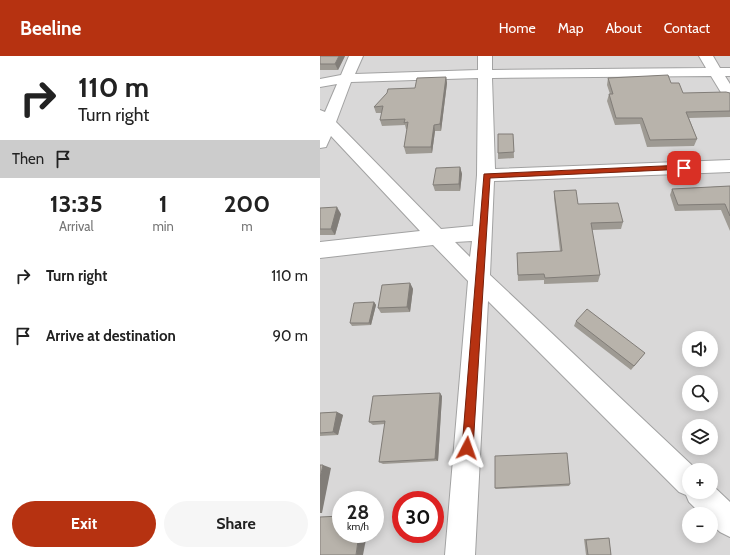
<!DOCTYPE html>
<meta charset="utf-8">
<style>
body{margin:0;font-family:Cabin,sans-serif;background:#f6f6f6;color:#222;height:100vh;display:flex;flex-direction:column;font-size:15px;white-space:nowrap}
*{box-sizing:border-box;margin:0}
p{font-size:13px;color:#767676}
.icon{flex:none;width:22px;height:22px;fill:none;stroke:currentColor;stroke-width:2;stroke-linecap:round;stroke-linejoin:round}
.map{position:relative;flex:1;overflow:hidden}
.sheet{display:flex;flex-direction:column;background:#fff;width:320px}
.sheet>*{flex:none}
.top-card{background:#fff;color:#222;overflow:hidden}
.fabs{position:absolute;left:362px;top:275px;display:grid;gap:8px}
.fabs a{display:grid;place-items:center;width:36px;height:36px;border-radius:50%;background:#fff;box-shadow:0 2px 10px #0003;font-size:20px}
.speed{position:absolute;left:12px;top:435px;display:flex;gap:8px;font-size:20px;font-weight:700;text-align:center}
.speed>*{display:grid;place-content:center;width:52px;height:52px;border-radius:50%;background:#fff;box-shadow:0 2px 10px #0003;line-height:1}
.speed small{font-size:10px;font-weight:400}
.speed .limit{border:6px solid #d22;background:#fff;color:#111}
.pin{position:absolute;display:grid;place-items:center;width:34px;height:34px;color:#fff;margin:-17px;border-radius:8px;box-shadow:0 2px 6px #0006}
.me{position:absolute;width:44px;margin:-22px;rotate:4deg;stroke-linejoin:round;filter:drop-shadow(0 0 3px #0008)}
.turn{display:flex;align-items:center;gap:14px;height:84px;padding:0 12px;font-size:18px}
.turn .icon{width:52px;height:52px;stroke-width:2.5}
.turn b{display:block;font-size:28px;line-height:34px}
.then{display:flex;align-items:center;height:38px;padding:0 12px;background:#0003;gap:8px;font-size:15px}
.eta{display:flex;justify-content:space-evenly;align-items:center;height:68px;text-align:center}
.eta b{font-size:24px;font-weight:800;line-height:28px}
.cta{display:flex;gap:8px;margin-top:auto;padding:8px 12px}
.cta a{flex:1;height:46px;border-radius:24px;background:#b63211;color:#fff;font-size:16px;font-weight:800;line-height:46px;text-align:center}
.cta a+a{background:#f6f6f6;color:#222}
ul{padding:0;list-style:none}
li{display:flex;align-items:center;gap:12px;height:60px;padding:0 12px}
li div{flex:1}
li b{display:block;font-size:15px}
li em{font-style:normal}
header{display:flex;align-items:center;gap:24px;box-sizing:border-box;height:56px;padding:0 20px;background:#b63211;color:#fff}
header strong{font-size:19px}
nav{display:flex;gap:22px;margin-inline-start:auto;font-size:14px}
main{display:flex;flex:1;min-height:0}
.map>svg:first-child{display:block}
.residential{fill:#d9d8d8;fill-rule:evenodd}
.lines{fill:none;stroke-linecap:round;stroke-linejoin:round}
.minor-casing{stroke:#a2a2a2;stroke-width:2}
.minor{fill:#fff;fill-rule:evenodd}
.wall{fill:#9e9a93}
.shaded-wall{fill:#817d78}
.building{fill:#b8b3ab;stroke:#817d78}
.route{fill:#b63211;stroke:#76200b}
</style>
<header>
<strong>Beeline</strong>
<nav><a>Home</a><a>Map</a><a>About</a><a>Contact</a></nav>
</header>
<main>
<section class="sheet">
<div class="top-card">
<div class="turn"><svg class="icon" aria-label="right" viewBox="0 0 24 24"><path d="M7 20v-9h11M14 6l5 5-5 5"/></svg><div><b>110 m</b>Turn right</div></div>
<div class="then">Then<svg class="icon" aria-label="arrive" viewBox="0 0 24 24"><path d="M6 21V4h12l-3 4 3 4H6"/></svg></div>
</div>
<div class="eta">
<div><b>13:35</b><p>Arrival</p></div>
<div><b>1</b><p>min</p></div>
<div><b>200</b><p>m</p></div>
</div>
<ul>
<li><svg class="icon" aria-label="right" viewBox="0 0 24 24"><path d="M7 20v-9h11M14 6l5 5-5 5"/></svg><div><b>Turn right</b></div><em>110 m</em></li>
<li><svg class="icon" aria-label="arrive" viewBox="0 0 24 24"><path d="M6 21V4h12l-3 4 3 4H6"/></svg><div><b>Arrive at destination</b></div><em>90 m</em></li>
</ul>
<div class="cta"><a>Exit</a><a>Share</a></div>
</section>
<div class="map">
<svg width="410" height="499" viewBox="0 0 410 499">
<rect width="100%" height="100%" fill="#ecebe2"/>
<path class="residential" d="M 0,0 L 410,0 L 410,499 L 0,499 ZM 369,282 L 391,282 L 391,304 L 369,304 ZM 369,326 L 391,326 L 391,348 L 369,348 ZM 369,370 L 391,370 L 391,392 L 369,392 ZM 369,414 L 391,414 L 391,436 L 369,436 ZM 21,444 L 55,444 L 55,478 L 21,478 ZM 81,444 L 115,444 L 115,478 L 81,478 ZM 369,458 L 391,458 L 391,480 L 369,480 Z"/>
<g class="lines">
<defs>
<path id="minor" d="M 29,0 L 43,0 L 35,18 L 158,14 L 158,0 L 172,0 L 172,14 L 386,12 L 379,0 L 393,0 L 400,12 L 410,12 L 410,20 L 405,20 L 410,28 L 410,44 L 405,43 L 391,20 L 172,22 L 175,113 L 410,104 L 410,116 L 174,125 L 170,219 L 377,414 L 369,414 L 369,436 L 391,436 L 391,428 L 410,446 L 410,481 L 400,476 L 391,468 L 391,458 L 381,458 L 369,446 L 366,439 L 359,436 L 168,245 L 155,499 L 125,499 L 148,225 L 113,189 L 0,202 L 0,186 L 100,175 L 11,80 L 6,91 L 0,92 L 0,54 L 5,56 L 17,28 L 0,31 L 0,23 L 21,19 ZM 158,22 L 157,119 L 153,170 L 121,173 L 16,66 L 31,26 ZM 152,185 L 150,201 L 135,186 Z"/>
</defs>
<use href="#minor" class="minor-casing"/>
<use href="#minor" class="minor"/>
</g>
<g class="wall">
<path d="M 0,0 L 25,0 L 18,14 L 0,14 Z"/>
<path d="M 126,21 L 127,27 L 121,75 L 115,75 L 112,97 L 86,98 L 84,91 L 87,73 L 86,73 L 85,69 L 62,70 L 60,64 L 62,57 L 56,57 L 54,51 L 95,32 Z"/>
<path d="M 288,22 L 351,27 L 363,37 L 410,37 L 410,61 L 369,62 L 377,83 L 374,90 L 327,91 L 320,68 L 295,69 L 287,45 L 289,38 L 290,38 L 287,29 Z"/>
<path d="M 193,78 L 194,102 L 178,103 L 178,97 Z"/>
<path d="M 140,111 L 142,118 L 140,135 L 115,135 L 113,129 Z"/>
<path d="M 410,130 L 410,175 L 401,154 L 355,155 L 350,139 L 352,133 Z"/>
<path d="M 234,135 L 258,148 L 303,166 L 301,173 L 272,174 L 280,219 L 278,226 L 224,228 L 224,224 L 198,225 L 197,197 L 240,195 L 234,142 Z"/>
<path d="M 0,152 L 21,158 L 15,179 L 0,179 Z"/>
<path d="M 90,227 L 93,233 L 90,256 L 61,257 L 58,252 Z"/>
<path d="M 54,246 L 56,249 L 51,269 L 32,270 L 30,267 Z"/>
<path d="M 256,265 L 325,297 L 311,314 L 254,270 Z"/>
<path d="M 122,340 L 118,405 L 63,408 L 59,406 L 65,368 L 53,369 L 49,366 Z"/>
<path d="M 17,356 L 23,359 L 18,379 L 0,380 L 0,357 Z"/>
<path d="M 250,428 L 249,430 L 176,433 L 175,432 Z"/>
<path d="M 286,482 L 289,482 L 291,499 L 266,499 L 264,483 Z"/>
</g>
<g class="shaded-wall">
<path d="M 19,0 L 25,0 L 18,14 L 15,8 Z"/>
<path d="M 126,21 L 127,27 L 121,75 L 120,68 Z"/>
<path d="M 114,69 L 115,75 L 112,97 L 111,91 Z"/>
<path d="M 140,111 L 142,118 L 140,135 L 139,128 Z"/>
<path d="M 17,151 L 21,158 L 15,179 L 11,173 Z"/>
<path d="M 90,227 L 93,233 L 90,256 L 87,251 Z"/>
<path d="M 54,246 L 56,249 L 51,269 L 49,267 Z"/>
<path d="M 120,337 L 122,340 L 118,405 L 115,403 Z"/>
<path d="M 17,356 L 23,359 L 18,379 L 13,376 Z"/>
<path d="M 3,409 L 11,412 L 2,457 L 0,457 L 0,422 Z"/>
<path d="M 39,478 L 47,478 L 43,499 L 36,499 Z"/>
</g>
<g class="building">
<path d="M 0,0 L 19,0 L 15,8 L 0,8 Z"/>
<path d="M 348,19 L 351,27 L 359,27 L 363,37 L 406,36 L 410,37 L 410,55 L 366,56 L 377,83 L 330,84 L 322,62 L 296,62 L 289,38 L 293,38 L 288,22 Z"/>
<path d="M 126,21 L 120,68 L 114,69 L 111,91 L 84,91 L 88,66 L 84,67 L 85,63 L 60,64 L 63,50 L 54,51 L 67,37 L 68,33 L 95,32 L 97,22 Z"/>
<path d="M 178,78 L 193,78 L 194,96 L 178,97 Z"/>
<path d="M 140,111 L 139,128 L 113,129 L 116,112 Z"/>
<path d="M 410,130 L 410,160 L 405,148 L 358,149 L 352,133 Z"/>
<path d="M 256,134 L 258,148 L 298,147 L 303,166 L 271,167 L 280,219 L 225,222 L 224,218 L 198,219 L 197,197 L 242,195 L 234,135 Z"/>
<path d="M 17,151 L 11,173 L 0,173 L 0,152 Z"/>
<path d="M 90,227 L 87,251 L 58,252 L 62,229 Z"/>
<path d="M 54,246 L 49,267 L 30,267 L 34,247 Z"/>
<path d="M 267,253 L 325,297 L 314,310 L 256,265 Z"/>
<path d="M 120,337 L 115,403 L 59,406 L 65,365 L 49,366 L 53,340 Z"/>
<path d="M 17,356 L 13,376 L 0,377 L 0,357 Z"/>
<path d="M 247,397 L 250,428 L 175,432 L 175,400 Z"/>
<path d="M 0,409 L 3,409 L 0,422 Z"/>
<path d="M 21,460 L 21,478 L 39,478 L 36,499 L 0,499 L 0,461 Z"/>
<path d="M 289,482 L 291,499 L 268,499 L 266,484 Z"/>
</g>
<path class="route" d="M 364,109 L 368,112 L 367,113 L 170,122 L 153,392 L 151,395 L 147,397 L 143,395 L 142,392 L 164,118 Z"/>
</svg>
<div class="fabs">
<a><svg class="icon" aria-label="sound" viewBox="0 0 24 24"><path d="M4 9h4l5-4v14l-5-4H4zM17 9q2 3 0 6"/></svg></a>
<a><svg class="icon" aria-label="search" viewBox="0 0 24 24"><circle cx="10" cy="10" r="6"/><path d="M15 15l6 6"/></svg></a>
<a><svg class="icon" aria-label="layers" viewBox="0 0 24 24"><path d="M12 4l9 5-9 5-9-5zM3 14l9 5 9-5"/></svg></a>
<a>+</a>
<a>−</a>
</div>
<div class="speed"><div>28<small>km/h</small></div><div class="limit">30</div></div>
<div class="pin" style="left:364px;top:112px;background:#d93025"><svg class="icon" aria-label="arrive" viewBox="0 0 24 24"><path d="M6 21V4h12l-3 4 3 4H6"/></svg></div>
<svg class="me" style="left:147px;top:392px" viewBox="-20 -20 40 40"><path d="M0-17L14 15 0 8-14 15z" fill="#b63211" stroke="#fff" stroke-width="4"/></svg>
</div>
</main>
